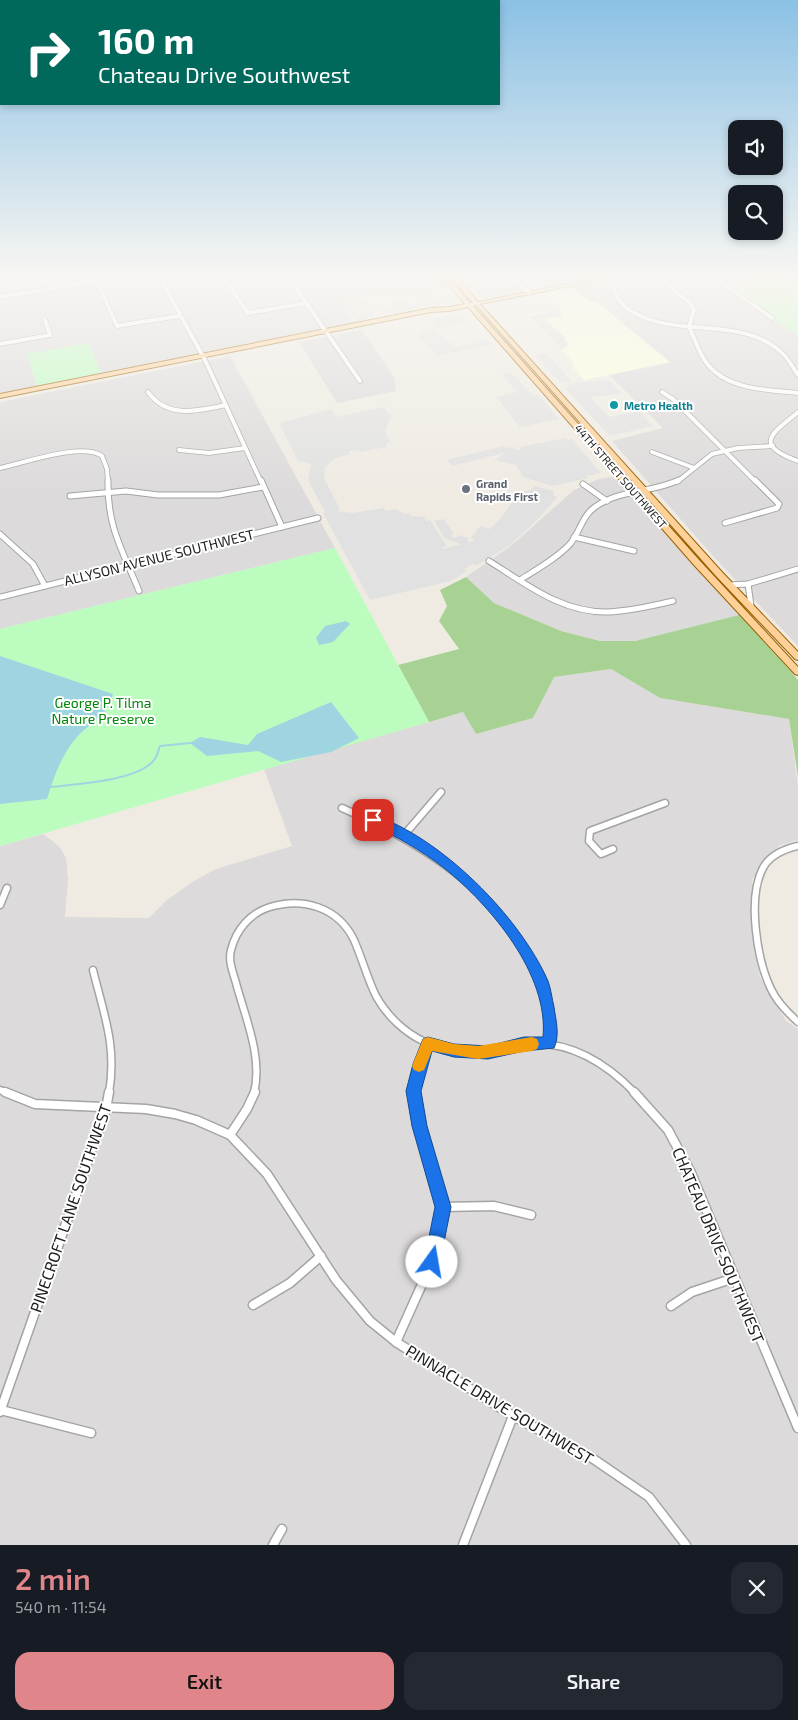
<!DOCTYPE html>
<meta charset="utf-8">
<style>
body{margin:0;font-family:"Exo 2",sans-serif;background:#242831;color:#f1f3f6;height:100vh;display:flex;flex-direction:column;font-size:19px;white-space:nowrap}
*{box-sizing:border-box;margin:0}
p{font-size:16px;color:#9ea1a6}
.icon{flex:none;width:28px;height:28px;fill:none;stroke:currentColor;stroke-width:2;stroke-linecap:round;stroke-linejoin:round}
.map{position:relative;height:1545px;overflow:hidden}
.details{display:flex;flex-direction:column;background:#171b24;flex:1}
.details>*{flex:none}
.top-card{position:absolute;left:0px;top:0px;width:500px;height:105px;box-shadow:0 2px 8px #0003;background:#00695c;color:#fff;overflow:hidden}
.controls{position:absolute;left:728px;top:120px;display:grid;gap:10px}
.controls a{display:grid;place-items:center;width:55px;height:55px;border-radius:10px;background:#171b24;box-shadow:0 2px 8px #0003;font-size:25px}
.pin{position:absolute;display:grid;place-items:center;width:42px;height:42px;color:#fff;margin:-21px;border-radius:10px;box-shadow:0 2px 8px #0006}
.me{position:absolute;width:55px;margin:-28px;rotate:13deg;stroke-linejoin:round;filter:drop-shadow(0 0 4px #0008)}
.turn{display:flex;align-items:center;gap:18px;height:105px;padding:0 15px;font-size:22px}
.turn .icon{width:65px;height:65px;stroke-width:2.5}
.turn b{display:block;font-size:35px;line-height:42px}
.round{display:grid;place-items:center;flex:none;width:52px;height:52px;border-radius:15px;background:#242831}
.overview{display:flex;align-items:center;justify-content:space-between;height:85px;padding:0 15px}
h1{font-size:30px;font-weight:600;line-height:38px;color:#e0868a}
.button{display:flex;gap:10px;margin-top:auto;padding:10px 15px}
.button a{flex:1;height:58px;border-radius:15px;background:#e0868a;color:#111;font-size:20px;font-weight:600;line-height:58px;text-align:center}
.button a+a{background:#242831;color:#f1f3f6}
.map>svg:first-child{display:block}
.residential{fill:#dcdada}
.education{fill:#fffedc}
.forest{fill:#a8d294}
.park{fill:#bcfdbf}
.parking{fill:#e1e1e1}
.water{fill:#9fd4e1}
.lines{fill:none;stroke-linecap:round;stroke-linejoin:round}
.stream{stroke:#9fd4e1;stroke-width:2}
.minor-far3-casing{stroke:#a4a4a4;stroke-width:5.5}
.minor-far2-casing{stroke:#a4a4a4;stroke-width:7}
.minor-far1-casing{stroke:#a4a4a4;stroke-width:9}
.minor-casing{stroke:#a4a4a4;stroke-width:11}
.primary-casing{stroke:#976100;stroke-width:2}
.minor-far3{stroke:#fff;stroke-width:4}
.minor-far2{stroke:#fff;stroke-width:5}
.minor-far1{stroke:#fff;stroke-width:6}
.minor{stroke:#fff;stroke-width:8}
.primary{fill:#ffd098;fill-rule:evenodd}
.route{fill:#1a73e8;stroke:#114b97}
.slow{fill:#f59e0b}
.culture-dot{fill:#0f9aa8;stroke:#fff;stroke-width:2}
.worship-dot{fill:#6b7280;stroke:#fff;stroke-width:2}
.labels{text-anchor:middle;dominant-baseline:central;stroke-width:4;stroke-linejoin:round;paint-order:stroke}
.far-culture-label{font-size:11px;font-weight:bold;fill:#0d838f;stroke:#fff;text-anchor:start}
.far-street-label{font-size:11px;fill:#1d1d1d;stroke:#fff}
.far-worship-label{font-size:11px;font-weight:bold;fill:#5b616d;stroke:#fff;text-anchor:start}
.street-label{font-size:14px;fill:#1d1d1d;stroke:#fff}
.park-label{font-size:14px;fill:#03840a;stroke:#fff}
.near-street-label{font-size:16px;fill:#1d1d1d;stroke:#fff}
</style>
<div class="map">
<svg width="798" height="1545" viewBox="0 0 798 1545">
<rect width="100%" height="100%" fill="#efebe3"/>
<g class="residential">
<path d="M 0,278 L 441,278 L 450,287 L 393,297 L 388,291 L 339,300 L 355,324 L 101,373 L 89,343 L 28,355 L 37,386 L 0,393 Z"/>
<path d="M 461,278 L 595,278 L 481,299 Z"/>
<path d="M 621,278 L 750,278 L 758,284 L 734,289 L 798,336 L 798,646 L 714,557 L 612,441 L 663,428 L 609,375 L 669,363 L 572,288 Z"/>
<path d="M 362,330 L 394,377 L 396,391 L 337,403 L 299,342 Z"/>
<path d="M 230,356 L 335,548 L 0,629 L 0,402 Z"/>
<path d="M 617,476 L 743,614 L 635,641 L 600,641 L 561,631 L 494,603 L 466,577 L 512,545 L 574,490 L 599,479 Z"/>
<path d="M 611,669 L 660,698 L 789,719 L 798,786 L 798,840 L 780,845 L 752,879 L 752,932 L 760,977 L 786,1021 L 798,1029 L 798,1545 L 0,1545 L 0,846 L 43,834 L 59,846 L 66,858 L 68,879 L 65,917 L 149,918 L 167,900 L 194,881 L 216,869 L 292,846 L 264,769 L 463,712 L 476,734 L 533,718 L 553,677 Z"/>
</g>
<path class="education" d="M 572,288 L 590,302 L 596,301 L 670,362 L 584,380 L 575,370 L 573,362 L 527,315 L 561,309 L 544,293 Z"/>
<path class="forest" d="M 466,577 L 494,603 L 561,631 L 600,641 L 635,641 L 743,614 L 798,680 L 798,777 L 789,719 L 660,698 L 611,669 L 554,677 L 533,718 L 476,734 L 463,712 L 429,722 L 398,665 L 459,649 L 439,621 L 447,606 L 440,590 Z"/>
<g class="park">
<path d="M 750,278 L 798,278 L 798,336 L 733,288 L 758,284 Z"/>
<path d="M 89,343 L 101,373 L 37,386 L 27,354 Z"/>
<path d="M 335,548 L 429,722 L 0,846 L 0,629 Z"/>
</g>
<g class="parking">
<path d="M 432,293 L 439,300 L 455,297 L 458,300 L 397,313 L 385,314 L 382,310 L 396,307 L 391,301 L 402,298 L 410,305 L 426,302 L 421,296 Z"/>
<path d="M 363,298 L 367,303 L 351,307 L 356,314 L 372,311 L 376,316 L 356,322 L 341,302 Z"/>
<path d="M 559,310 L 562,316 L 544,319 L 566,338 L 564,339 L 569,344 L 562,350 L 529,316 Z"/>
<path d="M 458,313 L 467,322 L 439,328 L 430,319 Z"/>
<path d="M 434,329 L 455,347 L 486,339 L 492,344 L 472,350 L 469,349 L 437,356 L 418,335 L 424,333 L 422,331 Z"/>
<path d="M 546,353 L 572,382 L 560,382 L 535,355 Z"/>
<path d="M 511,372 L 527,390 L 535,396 L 539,395 L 559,419 L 520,427 L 496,397 L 517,392 L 502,374 Z"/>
<path d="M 609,380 L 622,394 L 590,397 L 609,417 L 639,411 L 653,426 L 613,435 L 607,433 L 565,388 L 573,383 Z"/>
<path d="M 385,407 L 388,414 L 392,415 L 385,430 L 390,442 L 385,444 L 387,447 L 360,452 L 358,450 L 349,451 L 349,454 L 334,459 L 325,468 L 324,478 L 340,509 L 336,511 L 353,513 L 384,508 L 386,511 L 395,509 L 405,514 L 409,513 L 411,516 L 424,517 L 426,521 L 430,520 L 447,546 L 442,547 L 443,549 L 461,544 L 445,539 L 434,521 L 444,519 L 454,534 L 450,536 L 456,538 L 458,535 L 468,538 L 467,541 L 471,542 L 475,540 L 471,538 L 480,526 L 490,529 L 501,518 L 519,492 L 529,491 L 535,486 L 554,491 L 553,495 L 557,497 L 538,519 L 510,545 L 476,566 L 473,564 L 464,569 L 467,571 L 451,581 L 370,600 L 323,513 L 325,512 L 308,480 L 311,464 L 298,461 L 279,423 L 332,409 L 337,418 L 338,416 Z"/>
<path d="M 565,438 L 568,440 L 572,439 L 601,473 L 586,476 L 588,478 L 552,486 L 523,477 L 516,465 L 495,460 L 505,453 L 452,466 L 447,460 L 504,446 L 506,448 L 514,447 L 517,450 L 521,449 L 519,447 Z"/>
</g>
<g class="water">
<path d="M 346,621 L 350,624 L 333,642 L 319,645 L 316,638 L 325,626 Z"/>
<path d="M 0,656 L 113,694 C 105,720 94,719 77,737 C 61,755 54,777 47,799 L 0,804 Z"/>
<path d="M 331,702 L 359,738 L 331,752 L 281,762 L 258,751 L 207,756 L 190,743 L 200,737 L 248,745 L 257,734 Z"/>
</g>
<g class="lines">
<path class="stream" d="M 51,787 C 76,784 138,781 154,760 C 157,757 158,751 160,746 L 190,743"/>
<defs>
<g id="minor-far3">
<path d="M 160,278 L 205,360 L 261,482"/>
<path d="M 224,278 L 248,313 L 307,303"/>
<path d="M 289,278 L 360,381"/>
<path d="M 351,278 L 354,281"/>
<path d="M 410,278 L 412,280"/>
<path d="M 513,278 L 529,293"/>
<path d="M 572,278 L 578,284"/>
<path d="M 659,278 L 690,303 L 694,310 L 689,327 C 695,339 699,354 708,365 C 729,390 768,390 798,393"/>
<path d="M 715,278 L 772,318"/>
<path d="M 605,279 C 612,284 614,291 618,298 C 623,308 635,314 645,318 C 689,335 750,318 785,356 C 790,362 794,369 798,375"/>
<path d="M 97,281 L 117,326 L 179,316"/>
<path d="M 0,297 L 115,278"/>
<path d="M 0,344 L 50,335 L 45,320"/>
<path d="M 148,392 C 167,419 198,411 226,405"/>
<path d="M 662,392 L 673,399 L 756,482"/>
<path d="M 798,412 C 775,432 750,444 798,461"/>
<path d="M 179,450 L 209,453 L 245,448"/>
<path d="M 652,452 L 694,468"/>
<path d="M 0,468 C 24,463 82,442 102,456 L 107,469 L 108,482"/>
<path d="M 677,482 L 712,454 L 738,448 L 773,446"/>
</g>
<g id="minor-far2">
<path d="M 108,480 C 107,527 122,549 139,591"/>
<path d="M 261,480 L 282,527"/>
<path d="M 583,484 L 607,501"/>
<path d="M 70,496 L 126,491 L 158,495 L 219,495 L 263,487"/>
<path d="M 725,523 L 777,508 L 779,504 L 755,480"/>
<path d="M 0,534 L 33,564 L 45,586"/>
<path d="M 574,537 L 634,551"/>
<path d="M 489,561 C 526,584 562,613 608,612 C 630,611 652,606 673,601"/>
<path d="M 520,580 C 537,569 556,559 570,544 C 580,532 582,516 595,507 C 620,489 652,493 679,480"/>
<path d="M 748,584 L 751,606"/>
<path d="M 730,585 L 748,584 L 798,569"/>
<path d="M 1,597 L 318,518"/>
</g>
<g id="minor-far1">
<path d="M 342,808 C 428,845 521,904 546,1001 C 549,1014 548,1030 549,1043"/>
<path d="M 404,835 L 441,792"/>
<path d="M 798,846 C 785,849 770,855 763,868 C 747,898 757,960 771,989 C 777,1002 788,1013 798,1022"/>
<path d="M 613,849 L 601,854 L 589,841 L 590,831 L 665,803"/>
<path d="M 0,905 L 7,888"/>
<path d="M 93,970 C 104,1015 117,1046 109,1093"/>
<path d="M 0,1090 L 8,1093"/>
<path d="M 254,1093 C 263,1057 245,1017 236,983 C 233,972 228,961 231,950 C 236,930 250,913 270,907 C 303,897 338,907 354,940 C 362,958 367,978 376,996 C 387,1016 405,1033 425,1042 C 445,1051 470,1055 492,1051 C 503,1050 514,1045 525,1044 C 569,1040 606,1063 635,1093"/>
<path d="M 413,1093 L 420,1064 L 428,1044"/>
</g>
<g id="minor">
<path d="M 5,1092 L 35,1104 L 146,1109 L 175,1114 L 196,1120 L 230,1135 L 267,1174 L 336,1280 L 370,1321 L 396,1342 L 513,1416 L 592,1458 L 649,1497 L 686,1545"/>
<path d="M 634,1092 L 668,1130 L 690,1171 L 798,1428"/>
<path d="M 230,1135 L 247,1109 L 255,1092"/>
<path d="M 443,1207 L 494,1206 L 531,1215"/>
<path d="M 253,1305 L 290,1283 L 321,1256"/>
<path d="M 671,1306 L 692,1292 L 734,1278"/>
<path d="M 396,1342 L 432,1262 L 443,1207 L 419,1127 L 413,1092"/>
<path d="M 1,1410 L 91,1433"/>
<path d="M 0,1412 L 106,1109 L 109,1092"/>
<path d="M 273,1545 L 282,1529"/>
<path d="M 463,1545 L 513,1416"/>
</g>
<path id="primary" d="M 443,278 L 448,278 L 470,303 L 473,303 L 452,278 L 457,278 L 478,302 L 599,278 L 609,278 L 480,304 L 722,572 L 798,652 L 798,660 L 795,659 L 716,576 L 476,305 L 473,306 L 700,561 L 798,667 L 798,675 L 795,674 L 694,565 L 468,307 L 449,311 L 431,312 L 0,398 L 0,394 L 431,308 L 449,307 L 465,304 Z"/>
</defs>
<use href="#minor-far3" class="minor-far3-casing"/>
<use href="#minor-far2" class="minor-far2-casing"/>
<use href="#minor-far1" class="minor-far1-casing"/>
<use href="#minor" class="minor-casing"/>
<use href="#primary" class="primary-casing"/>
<use href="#minor-far3" class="minor-far3"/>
<use href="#minor-far2" class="minor-far2"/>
<use href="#minor-far1" class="minor-far1"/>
<use href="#minor" class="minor"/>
<use href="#primary" class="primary"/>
</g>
<linearGradient id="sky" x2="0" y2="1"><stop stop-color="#8bc1e5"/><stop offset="0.56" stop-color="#f8f6f2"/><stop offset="1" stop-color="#f8f6f2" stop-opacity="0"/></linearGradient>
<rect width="798" height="494" fill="url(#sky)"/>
<path class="route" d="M 373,815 C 441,837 520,917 548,981 C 551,989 552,999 554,1007 C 556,1021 560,1035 554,1048 L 524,1051 L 488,1059 L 454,1057 L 432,1051 L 421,1091 L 427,1126 L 451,1207 L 440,1262 L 438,1267 L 432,1270 L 426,1267 L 424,1262 L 435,1207 L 412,1126 L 406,1091 L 413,1064 L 423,1039 L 428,1037 L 454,1044 L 488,1046 L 524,1037 L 543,1037 C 549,974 490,905 444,868 C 421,850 395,836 369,823 L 367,820 Z"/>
<path class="slow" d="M 428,1037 L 454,1044 L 478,1046 L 532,1037 L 537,1039 L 539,1044 L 537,1049 L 532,1051 L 478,1059 L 432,1051 L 424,1070 L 419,1072 L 414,1070 L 412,1066 L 423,1039 Z"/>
<circle class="culture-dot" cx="614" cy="405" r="5"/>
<circle class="worship-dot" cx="466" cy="489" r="5"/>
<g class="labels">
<g class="far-culture-label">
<text x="624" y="405">Metro Health</text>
</g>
<g class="far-street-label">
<text transform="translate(621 476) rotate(49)">44TH STREET SOUTHWEST</text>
</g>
<g class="far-worship-label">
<text x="476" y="483">Grand<tspan x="476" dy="13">Rapids First</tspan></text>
</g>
<g class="street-label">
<text transform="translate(159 557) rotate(-14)">ALLYSON AVENUE SOUTHWEST</text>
</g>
<g class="park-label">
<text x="103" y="702">George P. Tilma<tspan x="103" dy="16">Nature Preserve</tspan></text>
</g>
<g class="near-street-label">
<text transform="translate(70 1208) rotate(-71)">PINECROFT LANE SOUTHWEST</text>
<text transform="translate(719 1245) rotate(67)">CHATEAU DRIVE SOUTHWEST</text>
<text transform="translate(500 1404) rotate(31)">PINNACLE DRIVE SOUTHWEST</text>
</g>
</g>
</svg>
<div class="controls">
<a><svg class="icon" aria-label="sound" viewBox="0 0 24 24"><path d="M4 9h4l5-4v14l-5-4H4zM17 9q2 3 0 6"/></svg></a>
<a><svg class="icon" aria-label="search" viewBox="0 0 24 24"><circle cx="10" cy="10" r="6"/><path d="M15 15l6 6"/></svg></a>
</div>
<div class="pin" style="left:373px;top:820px;background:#d93025"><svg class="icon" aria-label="arrive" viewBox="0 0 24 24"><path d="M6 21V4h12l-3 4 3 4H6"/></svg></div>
<svg class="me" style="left:432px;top:1262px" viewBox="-20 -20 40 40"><circle r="19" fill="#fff"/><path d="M0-13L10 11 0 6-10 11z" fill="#1a73e8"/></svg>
<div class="top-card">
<div class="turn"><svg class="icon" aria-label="right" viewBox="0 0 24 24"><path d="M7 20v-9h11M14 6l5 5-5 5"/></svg><div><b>160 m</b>Chateau Drive Southwest</div></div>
</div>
</div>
<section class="details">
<div class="overview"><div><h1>2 min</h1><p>540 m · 11:54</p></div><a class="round"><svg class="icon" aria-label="close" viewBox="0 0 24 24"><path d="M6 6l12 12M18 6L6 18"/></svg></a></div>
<div class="button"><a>Exit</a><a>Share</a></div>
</section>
